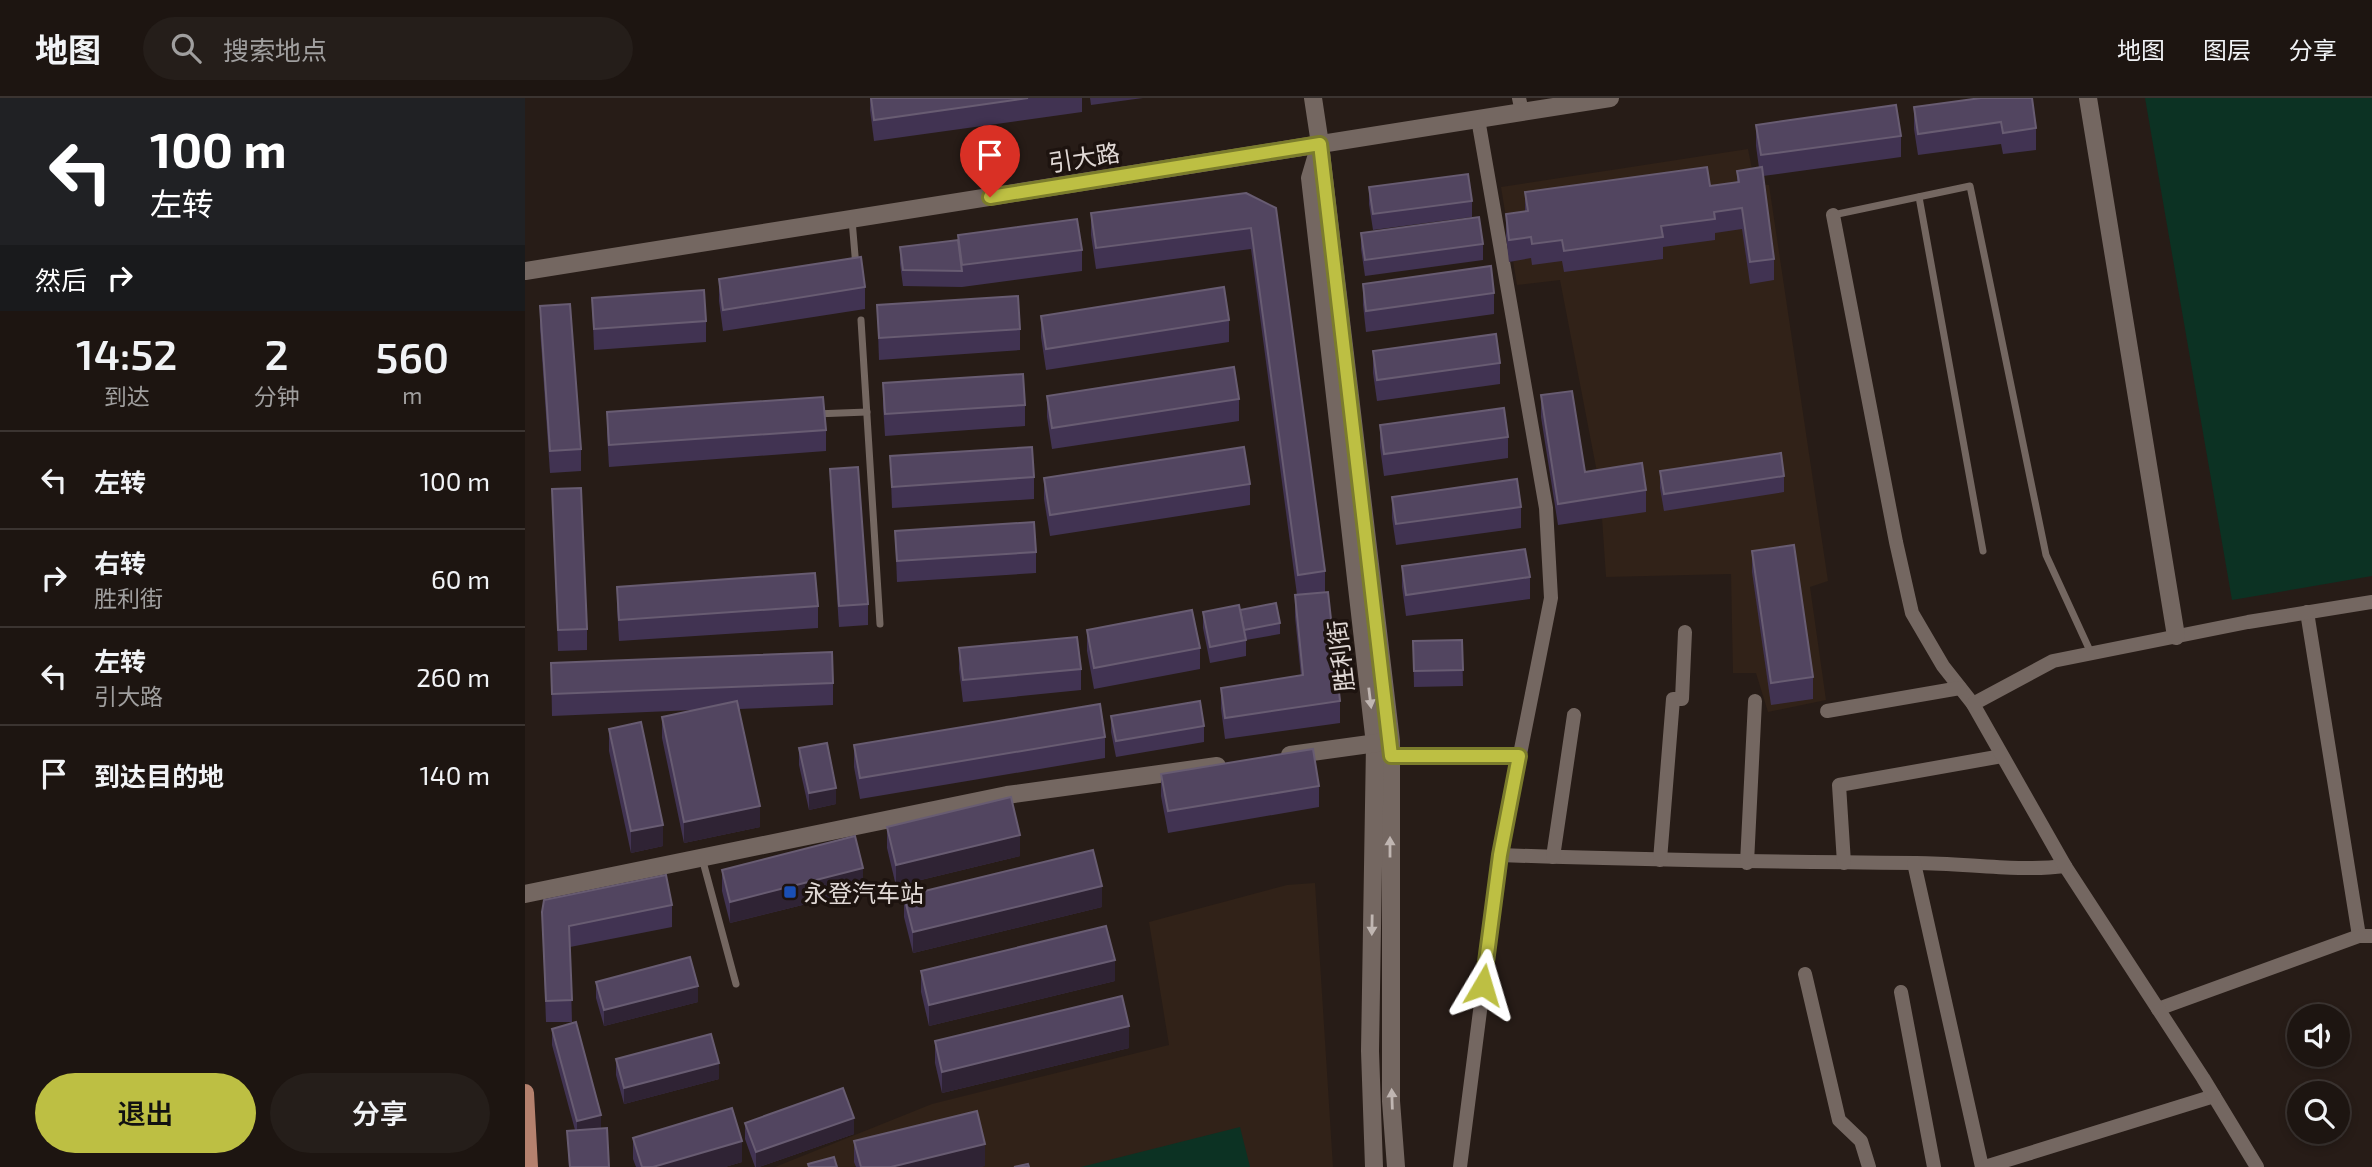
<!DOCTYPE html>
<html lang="zh">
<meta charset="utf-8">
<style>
body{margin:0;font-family:"Exo 2","Noto Sans SC",sans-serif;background:#251e1a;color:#f1f3f6;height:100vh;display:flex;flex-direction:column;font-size:26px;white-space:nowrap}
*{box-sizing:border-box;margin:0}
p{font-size:23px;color:#a09f9f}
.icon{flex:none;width:38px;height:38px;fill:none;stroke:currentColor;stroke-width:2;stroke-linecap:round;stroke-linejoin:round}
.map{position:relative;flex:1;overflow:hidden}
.side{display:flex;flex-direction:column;background:#1d1511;width:525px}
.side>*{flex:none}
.banner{background:#202124;color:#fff;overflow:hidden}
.controls{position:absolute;left:1762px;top:906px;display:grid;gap:14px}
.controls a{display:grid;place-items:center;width:63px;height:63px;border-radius:50%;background:#1d1511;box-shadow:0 4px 10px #0003,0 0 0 2px #3b3431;font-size:35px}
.pin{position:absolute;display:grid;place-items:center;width:60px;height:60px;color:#fff;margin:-72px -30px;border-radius:50% 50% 50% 0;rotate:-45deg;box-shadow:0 0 7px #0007}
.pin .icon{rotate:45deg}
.me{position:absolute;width:77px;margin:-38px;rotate:7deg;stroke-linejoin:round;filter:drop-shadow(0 0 5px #0008)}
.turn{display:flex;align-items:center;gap:24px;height:147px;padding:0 35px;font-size:32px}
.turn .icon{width:91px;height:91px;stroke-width:2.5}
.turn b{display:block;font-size:49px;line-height:60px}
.then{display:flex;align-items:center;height:66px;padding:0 35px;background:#0003;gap:14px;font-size:26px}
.eta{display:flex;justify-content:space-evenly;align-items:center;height:119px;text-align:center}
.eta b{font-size:42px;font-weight:600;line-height:49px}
.action{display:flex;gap:14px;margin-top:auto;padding:14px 35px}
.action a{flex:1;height:80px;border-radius:42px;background:#bdbf43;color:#111;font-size:28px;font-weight:600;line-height:80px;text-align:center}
.action a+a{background:#251e1a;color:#f1f3f6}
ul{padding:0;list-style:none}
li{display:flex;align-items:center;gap:21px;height:98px;padding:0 35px;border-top:2px solid #3b3431}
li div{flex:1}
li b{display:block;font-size:26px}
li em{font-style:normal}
header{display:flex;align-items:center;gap:42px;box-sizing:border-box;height:98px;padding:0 35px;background:#1d1511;border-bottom:2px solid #3b3431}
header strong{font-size:33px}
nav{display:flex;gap:38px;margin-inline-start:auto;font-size:24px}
.search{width:490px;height:63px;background:#251e1a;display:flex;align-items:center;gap:18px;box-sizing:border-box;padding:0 24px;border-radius:38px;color:#a09f9f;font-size:26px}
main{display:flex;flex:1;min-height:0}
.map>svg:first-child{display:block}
.education{fill:#312218}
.green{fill:#0c3223}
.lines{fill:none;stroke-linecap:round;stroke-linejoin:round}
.service{stroke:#746761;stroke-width:7}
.minor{stroke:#746761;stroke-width:14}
.tertiary{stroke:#746761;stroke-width:18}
.primary{stroke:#b5816e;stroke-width:18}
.wall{fill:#413352}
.shaded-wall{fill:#2f2334}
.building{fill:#524560;stroke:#685c72;stroke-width:2}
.oneway{fill:#c0b6b2}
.route-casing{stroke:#7b7c2c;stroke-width:18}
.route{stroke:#bdbf43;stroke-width:12}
.transit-dot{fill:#1a4fb4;stroke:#1d130f;stroke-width:2.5}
.labels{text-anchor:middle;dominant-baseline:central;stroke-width:7;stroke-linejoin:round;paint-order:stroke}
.street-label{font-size:24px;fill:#e0d8d5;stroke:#1d130f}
.poi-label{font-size:24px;fill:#e0d8d5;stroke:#1d130f;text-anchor:start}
</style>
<header>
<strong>地图</strong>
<div class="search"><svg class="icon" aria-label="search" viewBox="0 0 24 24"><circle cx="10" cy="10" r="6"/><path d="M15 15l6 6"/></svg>搜索地点</div>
<nav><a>地图</a><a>图层</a><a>分享</a></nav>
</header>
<main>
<section class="side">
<div class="banner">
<div class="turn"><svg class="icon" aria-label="left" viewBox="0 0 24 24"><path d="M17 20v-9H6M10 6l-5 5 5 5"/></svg><div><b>100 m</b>左转</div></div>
<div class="then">然后<svg class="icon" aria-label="right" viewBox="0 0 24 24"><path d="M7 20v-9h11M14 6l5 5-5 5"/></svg></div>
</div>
<div class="eta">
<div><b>14:52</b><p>到达</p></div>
<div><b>2</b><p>分钟</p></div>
<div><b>560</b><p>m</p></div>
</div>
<ul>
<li><svg class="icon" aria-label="left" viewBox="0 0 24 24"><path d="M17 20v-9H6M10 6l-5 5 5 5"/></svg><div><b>左转</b></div><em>100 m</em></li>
<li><svg class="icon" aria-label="right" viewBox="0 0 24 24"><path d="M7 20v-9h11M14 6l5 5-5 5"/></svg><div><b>右转</b><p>胜利街</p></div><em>60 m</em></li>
<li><svg class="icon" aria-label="left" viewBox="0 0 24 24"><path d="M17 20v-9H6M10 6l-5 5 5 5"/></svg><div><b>左转</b><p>引大路</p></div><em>260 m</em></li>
<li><svg class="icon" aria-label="arrive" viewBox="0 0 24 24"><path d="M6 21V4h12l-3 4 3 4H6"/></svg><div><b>到达目的地</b></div><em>140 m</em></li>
</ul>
<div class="action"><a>退出</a><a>分享</a></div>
</section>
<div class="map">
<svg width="1847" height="1069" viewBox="0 0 1847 1069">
<rect width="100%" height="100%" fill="#271c17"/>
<g class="education">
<path d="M 1223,51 L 1230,86 L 1244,87 L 1303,483 L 1285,489 L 1301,602 L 1243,614 L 1231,575 L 1208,575 L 1206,476 L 1081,479 L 1075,390 L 1035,182 L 992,187 L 976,89 Z"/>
<path d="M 790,785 L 808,1069 L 250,1069 L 407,1006 L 644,947 L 624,824 L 762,787 Z"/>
</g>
<g class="green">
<path d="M 1620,0 L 1847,0 L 1847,478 L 1707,502 Z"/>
<path d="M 715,1029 L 725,1069 L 556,1069 Z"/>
</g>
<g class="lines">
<g class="service">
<path d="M 1394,99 L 1458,453"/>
<path d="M 1308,117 L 1445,88 L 1521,457 L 1566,555"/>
<path d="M 327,122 L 331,169"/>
<path d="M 336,222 L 355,526"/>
<path d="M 290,316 L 342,314"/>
<path d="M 177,760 L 211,886"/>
</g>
<g class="minor">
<path d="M 994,0 L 997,14"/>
<path d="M 1308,117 L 1371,444 L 1387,515 L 1418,568 L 1448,606"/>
<path d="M 1782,514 L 1834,838"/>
<path d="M 1302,613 L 1435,590"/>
<path d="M 866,658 L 994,658"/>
<path d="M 975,757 C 1114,762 1252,764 1391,765 C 1441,765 1491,774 1540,768"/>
<path d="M 1028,759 L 1049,617"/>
<path d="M 1135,762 L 1148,601 L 1157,601 L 1160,534"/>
<path d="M 1222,765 L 1230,603"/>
<path d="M 1319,765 L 1314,687 L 1477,658"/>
<path d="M 1389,765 L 1457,1069"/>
<path d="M 1280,876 L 1314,1022 L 1336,1043 L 1344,1069"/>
<path d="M 1376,894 L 1409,1069"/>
<path d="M 1633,911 L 1834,838 L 1847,838"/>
<path d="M 935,1069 L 975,757 L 1026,500 L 1021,410 L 953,21"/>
<path d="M 1460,1069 L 1689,998"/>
<path d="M 1732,1069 L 1678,980 L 1540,768 L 1448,606 L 1528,563 L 1723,524 L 1847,504"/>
</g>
<g class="tertiary">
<path d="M 788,0 L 795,46 L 866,643 L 866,1003 L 871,1069"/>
<path d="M 1563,0 L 1651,538"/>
<path d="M 793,53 L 785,80 L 850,646 L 845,953 L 849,1069"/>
<path d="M 0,173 L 1085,0"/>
<path d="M 765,657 L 859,644"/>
<path d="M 0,796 L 482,697 L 692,668"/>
</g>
<path class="primary" d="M 0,995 L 4,1069"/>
</g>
<g class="wall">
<path d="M 345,0 L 557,0 L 557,14 L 349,43 L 345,12 Z"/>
<path d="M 565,0 L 618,0 L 566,7 Z"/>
<path d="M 1389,9 L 1511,30 L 1511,52 L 1478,56 L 1476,46 L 1393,57 L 1389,31 Z"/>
<path d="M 1231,27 L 1376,38 L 1376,59 L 1238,78 L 1249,161 L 1249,182 L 1225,186 L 1217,131 L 1190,135 L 1190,142 L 1138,149 L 1138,161 L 1039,174 L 1037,163 L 1007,167 L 1006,160 L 984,164 L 981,138 L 981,116 L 1000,114 L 1000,94 L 1185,88 L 1212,84 L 1212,73 L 1234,70 L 1231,48 Z"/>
<path d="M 844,89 L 947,103 L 947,119 L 848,132 L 844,106 Z"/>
<path d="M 721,95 L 800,473 L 800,494 L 815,603 L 815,625 L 700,641 L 696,611 L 696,590 L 776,578 L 770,519 L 770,497 L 772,497 L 726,151 L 571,171 L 566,137 L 566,115 Z"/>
<path d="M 836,135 L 958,146 L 958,162 L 840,178 L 836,151 Z"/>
<path d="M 433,137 L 557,152 L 557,173 L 437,189 L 378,188 L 375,166 L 375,149 L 433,142 Z"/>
<path d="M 194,181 L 340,189 L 340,211 L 198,233 L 194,203 Z"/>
<path d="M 838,186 L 969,195 L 969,216 L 841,234 L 838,207 Z"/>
<path d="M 67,200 L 181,223 L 181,244 L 69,252 Z"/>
<path d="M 352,207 L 495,231 L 495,252 L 354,262 Z"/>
<path d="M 15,208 L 56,351 L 56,373 L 25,375 L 15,230 Z"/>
<path d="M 516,218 L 704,222 L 704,244 L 521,272 L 516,239 Z"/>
<path d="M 848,253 L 975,265 L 975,286 L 852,303 L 848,275 Z"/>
<path d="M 358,285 L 500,307 L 500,328 L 360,338 L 358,307 Z"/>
<path d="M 1016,297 L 1060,374 L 1121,392 L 1121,414 L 1033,427 L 1016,319 Z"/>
<path d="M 522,298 L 714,301 L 714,323 L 527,351 L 522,319 Z"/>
<path d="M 82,314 L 301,332 L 301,353 L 84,369 L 82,335 Z"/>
<path d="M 855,327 L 983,339 L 983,360 L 859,378 L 855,349 Z"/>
<path d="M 365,358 L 509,379 L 509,401 L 367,410 Z"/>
<path d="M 305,371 L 343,506 L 343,527 L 314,529 L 305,392 Z"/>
<path d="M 1135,373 L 1259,378 L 1259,394 L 1139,413 L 1135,390 Z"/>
<path d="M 519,380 L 725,386 L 725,407 L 525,438 L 519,401 Z"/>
<path d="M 27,391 L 62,531 L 62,552 L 33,553 Z"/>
<path d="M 867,399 L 996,409 L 996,430 L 871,447 L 867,420 Z"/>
<path d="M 370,433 L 511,454 L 511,475 L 372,484 Z"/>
<path d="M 1227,453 L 1288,579 L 1288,601 L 1246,607 L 1227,474 Z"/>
<path d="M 877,468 L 1005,479 L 1005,501 L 881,518 L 877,489 Z"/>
<path d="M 92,489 L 293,508 L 293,530 L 94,543 L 92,510 Z"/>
<path d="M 715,512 L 755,525 L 755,536 L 721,542 L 721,558 L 685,565 L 678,530 L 678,514 Z"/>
<path d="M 562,532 L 675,550 L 675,571 L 569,591 L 562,553 Z"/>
<path d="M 937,542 L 938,588 L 889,589 L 888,543 Z"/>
<path d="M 434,550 L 556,571 L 556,592 L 438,604 L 434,571 Z"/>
<path d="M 26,565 L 308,585 L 308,607 L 214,611 L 235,729 L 159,745 L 137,640 L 137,619 L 170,612 L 27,618 Z"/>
<path d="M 586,618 L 679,628 L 679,644 L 591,659 L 586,634 Z"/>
<path d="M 84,631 L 138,748 L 106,755 L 84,653 Z"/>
<path d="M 580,639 L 580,660 L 335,701 L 329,669 L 329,647 Z"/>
<path d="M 274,650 L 311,706 L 284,712 L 274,667 Z"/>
<path d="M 636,676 L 794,688 L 794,709 L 643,735 L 636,698 Z"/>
<path d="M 362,729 L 495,758 L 371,788 L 362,750 Z"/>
<path d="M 197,772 L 338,792 L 205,825 L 197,793 Z"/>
<path d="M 379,798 L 577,809 L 388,855 L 379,819 Z"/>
<path d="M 147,807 L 147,829 L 45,849 L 47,924 L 21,924 L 17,814 Z"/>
<path d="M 396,873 L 590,883 L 404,928 L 396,894 Z"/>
<path d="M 71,884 L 173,904 L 79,928 L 71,900 Z"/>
<path d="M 27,931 L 76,1031 L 84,1069 L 44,1069 L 42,1033 L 50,1032 L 27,947 Z"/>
<path d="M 410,943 L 604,950 L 417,995 L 410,965 Z"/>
<path d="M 91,961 L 194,981 L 99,1006 L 91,977 Z"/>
<path d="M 220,1025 L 329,1036 L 234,1069 L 230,1069 L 220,1041 Z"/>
<path d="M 108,1040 L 217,1064 L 200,1069 L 111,1069 L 108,1061 Z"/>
<path d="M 329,1043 L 460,1068 L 454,1069 L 331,1069 L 329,1064 Z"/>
</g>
<g class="shaded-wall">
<path d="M 311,690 L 311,706 L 284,712 L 284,695 Z"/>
<path d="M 235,708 L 235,729 L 159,745 L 159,724 Z"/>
<path d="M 138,727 L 138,748 L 106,755 L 106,733 Z"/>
<path d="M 495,737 L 495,758 L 371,788 L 371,767 Z"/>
<path d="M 338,770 L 338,792 L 205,825 L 205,804 Z"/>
<path d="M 577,788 L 577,809 L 388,855 L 388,834 Z"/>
<path d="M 590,862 L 590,883 L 404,928 L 404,907 Z"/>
<path d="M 173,888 L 173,904 L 79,928 L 79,912 Z"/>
<path d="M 604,928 L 604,950 L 417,995 L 417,974 Z"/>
<path d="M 194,965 L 194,981 L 99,1006 L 99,990 Z"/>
<path d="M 76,1017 L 76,1033 L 52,1040 L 52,1023 Z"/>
<path d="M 329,1020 L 329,1036 L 234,1069 L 231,1069 L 231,1054 Z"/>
<path d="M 217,1043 L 217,1064 L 200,1069 L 128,1069 Z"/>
<path d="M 460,1046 L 460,1068 L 454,1069 L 366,1069 Z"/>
</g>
<g class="building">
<path d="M 346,0 L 503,0 L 349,22 Z"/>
<path d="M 1456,0 L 1507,0 L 1511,30 L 1478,35 L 1476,24 L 1393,36 L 1389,9 Z"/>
<path d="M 1371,7 L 1376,38 L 1236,57 L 1231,27 Z"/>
<path d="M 1182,69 L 1185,88 L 1214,84 L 1212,73 L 1237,69 L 1249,161 L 1225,164 L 1217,110 L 1189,114 L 1190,121 L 1136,128 L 1138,139 L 1039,153 L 1037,142 L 1007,146 L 1006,139 L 984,142 L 981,116 L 1003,113 L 1000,94 Z"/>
<path d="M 943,76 L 947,103 L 848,116 L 844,89 Z"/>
<path d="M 721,95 L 751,110 L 800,473 L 773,477 L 726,130 L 571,150 L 566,115 Z"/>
<path d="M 954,119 L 958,146 L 840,162 L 836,135 Z"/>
<path d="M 552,121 L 557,152 L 437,167 L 433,137 Z"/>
<path d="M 433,142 L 437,173 L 378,172 L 375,149 Z"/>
<path d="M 336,159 L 340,189 L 198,212 L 194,181 Z"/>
<path d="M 966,168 L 969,195 L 841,213 L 838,186 Z"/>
<path d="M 699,189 L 704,222 L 521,251 L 516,218 Z"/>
<path d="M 179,192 L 181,223 L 69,231 L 67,200 Z"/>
<path d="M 493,198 L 495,231 L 354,240 L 352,207 Z"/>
<path d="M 45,206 L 56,351 L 25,353 L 15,208 Z"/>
<path d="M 971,236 L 975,265 L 852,282 L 848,253 Z"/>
<path d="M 709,269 L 714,301 L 527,330 L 522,298 Z"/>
<path d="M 498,276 L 500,307 L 360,316 L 358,285 Z"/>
<path d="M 1047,293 L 1060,374 L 1117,365 L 1121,392 L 1033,406 L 1016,297 Z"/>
<path d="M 298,299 L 301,332 L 84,347 L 82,314 Z"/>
<path d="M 979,310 L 983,339 L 859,356 L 855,327 Z"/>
<path d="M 507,349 L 509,379 L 367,389 L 365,358 Z"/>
<path d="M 719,349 L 725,386 L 525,417 L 519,380 Z"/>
<path d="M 1256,355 L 1259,378 L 1139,396 L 1135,373 Z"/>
<path d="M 333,369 L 343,506 L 314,508 L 305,371 Z"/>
<path d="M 992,381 L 996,409 L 871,426 L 867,399 Z"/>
<path d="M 56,390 L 62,531 L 33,532 L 27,391 Z"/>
<path d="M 509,424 L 511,454 L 372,463 L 370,433 Z"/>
<path d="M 1269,447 L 1288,579 L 1246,585 L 1227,453 Z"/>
<path d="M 1000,451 L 1005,479 L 881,497 L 877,468 Z"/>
<path d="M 290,475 L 293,508 L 94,522 L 92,489 Z"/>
<path d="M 803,494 L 815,603 L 700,620 L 696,590 L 778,577 L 770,497 Z"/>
<path d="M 751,505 L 755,525 L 719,532 L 715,512 Z"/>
<path d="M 714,507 L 721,542 L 685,549 L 678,514 Z"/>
<path d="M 667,512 L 675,550 L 569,570 L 562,532 Z"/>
<path d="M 552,539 L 556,571 L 438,582 L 434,550 Z"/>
<path d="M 937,542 L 938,572 L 889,573 L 888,543 Z"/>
<path d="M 307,554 L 308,585 L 27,596 L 26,565 Z"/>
<path d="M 212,603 L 235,708 L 159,724 L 137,619 Z"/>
<path d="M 675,603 L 679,628 L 591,643 L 586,618 Z"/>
<path d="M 575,606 L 580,639 L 335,680 L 329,647 Z"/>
<path d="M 116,624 L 138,727 L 106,733 L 84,631 Z"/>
<path d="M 302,645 L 311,690 L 284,695 L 274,650 Z"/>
<path d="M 788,651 L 794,688 L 643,713 L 636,676 Z"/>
<path d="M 486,699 L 495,737 L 371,767 L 362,729 Z"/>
<path d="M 330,738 L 338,770 L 205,804 L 197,772 Z"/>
<path d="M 568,752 L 577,788 L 388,834 L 379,798 Z"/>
<path d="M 141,777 L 147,807 L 44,828 L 47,902 L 21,903 L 17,814 L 19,802 Z"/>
<path d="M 581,828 L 590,862 L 404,907 L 396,873 Z"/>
<path d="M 165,859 L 173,888 L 79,912 L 71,884 Z"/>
<path d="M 597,898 L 604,928 L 417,974 L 410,943 Z"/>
<path d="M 51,924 L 76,1017 L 52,1023 L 27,931 Z"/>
<path d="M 186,936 L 194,965 L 99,990 L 91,961 Z"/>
<path d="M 318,990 L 329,1020 L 231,1054 L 220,1025 Z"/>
<path d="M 207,1010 L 217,1043 L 128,1069 L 117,1069 L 108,1040 Z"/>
<path d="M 452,1013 L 460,1046 L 366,1069 L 336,1069 L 329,1043 Z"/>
<path d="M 82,1030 L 84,1069 L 45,1069 L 42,1033 Z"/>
<path d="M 309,1059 L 312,1069 L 284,1069 L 283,1066 Z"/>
<path d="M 503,1066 L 504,1069 L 489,1069 Z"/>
</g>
<defs><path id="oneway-solid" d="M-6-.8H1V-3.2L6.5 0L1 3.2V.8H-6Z" transform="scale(1.75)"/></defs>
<g class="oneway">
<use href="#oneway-solid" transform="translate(845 600) rotate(83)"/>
<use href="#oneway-solid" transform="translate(865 749) rotate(-90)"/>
<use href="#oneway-solid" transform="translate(847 827) rotate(91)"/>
<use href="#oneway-solid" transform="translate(867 1001) rotate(-92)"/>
</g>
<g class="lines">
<defs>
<path id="route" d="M 465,99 L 795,46 L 866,658 L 994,658 L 975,757 L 958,887"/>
</defs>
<use href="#route" class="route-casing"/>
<use href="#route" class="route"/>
</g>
<rect class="transit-dot" x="258" y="787" width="14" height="14" rx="3.5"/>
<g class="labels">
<g class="street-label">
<text transform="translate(559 59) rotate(-9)">引大路</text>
<text transform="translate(815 558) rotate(-97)">胜利街</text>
</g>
<g class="poi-label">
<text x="279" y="794">永登汽车站</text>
</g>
</g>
</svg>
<div class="controls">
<a><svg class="icon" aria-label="sound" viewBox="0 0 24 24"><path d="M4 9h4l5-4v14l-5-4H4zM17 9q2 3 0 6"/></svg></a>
<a><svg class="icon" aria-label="search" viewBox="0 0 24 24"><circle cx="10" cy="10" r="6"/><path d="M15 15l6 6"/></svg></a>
</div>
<div class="pin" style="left:465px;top:99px;background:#d93025"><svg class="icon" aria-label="arrive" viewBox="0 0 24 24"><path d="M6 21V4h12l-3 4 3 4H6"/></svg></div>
<svg class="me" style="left:958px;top:887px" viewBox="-20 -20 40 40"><path d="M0-17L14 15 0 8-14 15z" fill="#bdbf43" stroke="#fff" stroke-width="4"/></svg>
</div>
</main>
